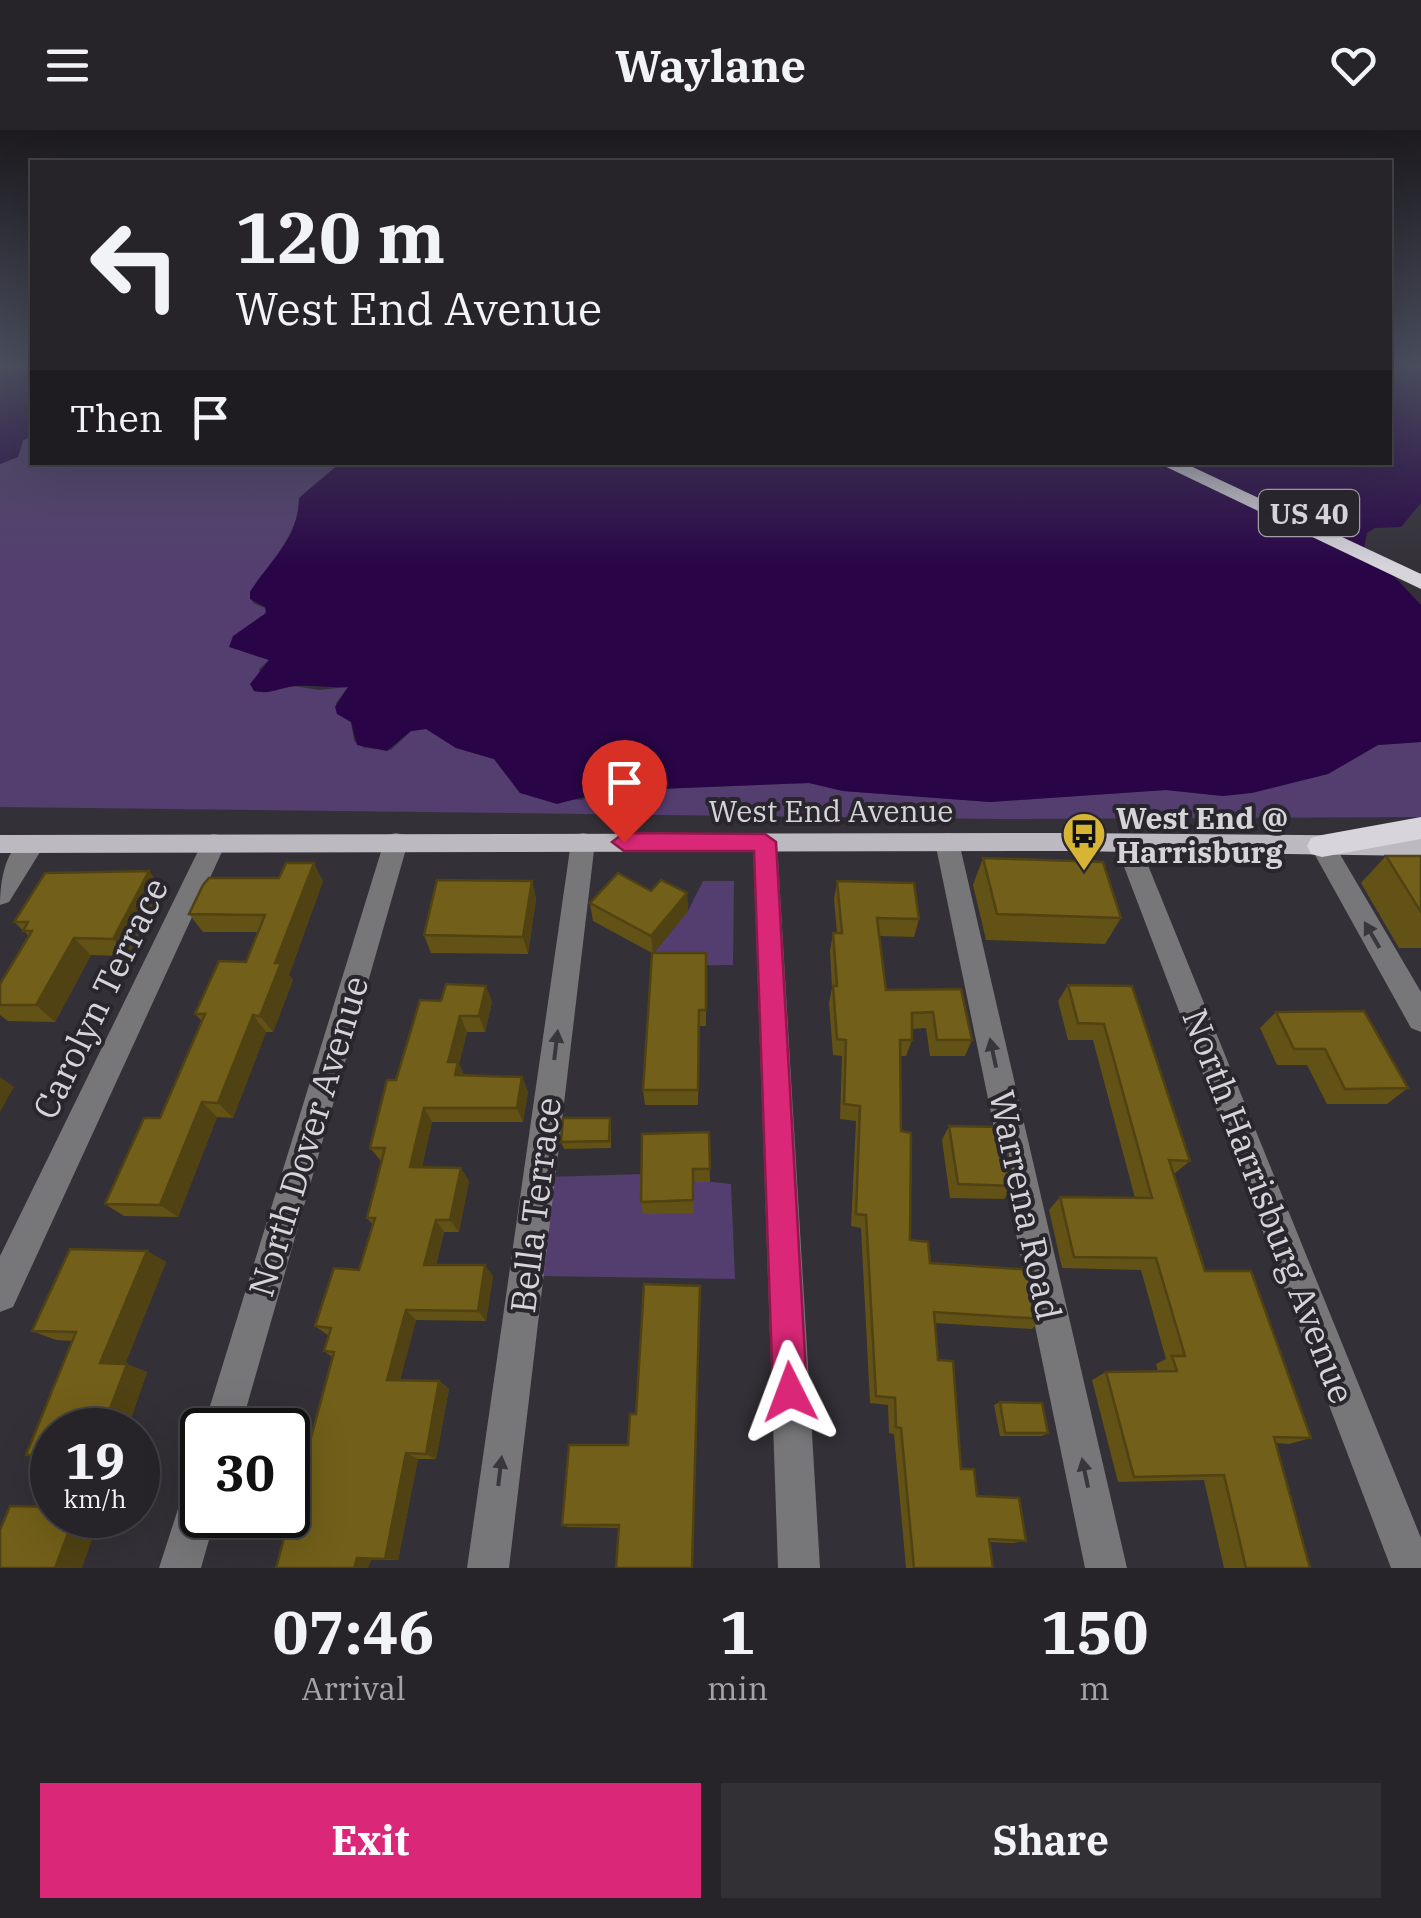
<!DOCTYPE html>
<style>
body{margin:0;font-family:"IBM Plex Serif",serif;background:#323035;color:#f1f3f6;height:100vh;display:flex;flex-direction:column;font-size:38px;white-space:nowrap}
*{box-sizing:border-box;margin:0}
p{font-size:32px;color:#a4a4a8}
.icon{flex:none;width:55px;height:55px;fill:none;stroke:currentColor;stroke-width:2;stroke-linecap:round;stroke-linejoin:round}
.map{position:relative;height:1438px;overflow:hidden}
.side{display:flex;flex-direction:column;background:#262429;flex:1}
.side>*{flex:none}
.guide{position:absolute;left:30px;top:30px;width:1362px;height:305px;border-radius:0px;box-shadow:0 10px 40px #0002,0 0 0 2px #424146;background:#262429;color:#f1f3f6;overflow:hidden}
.speed{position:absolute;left:30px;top:1278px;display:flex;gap:20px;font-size:50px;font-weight:700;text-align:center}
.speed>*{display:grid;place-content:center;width:130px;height:130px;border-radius:50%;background:#262429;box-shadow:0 10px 40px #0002,0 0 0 2px #424146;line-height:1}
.speed small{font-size:25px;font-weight:400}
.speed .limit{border:5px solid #111;border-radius:15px;background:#fff;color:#111}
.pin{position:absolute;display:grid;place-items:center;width:85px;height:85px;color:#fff;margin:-102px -42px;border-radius:50% 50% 50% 0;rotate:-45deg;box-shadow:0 0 10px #0007}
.pin .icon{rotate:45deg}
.me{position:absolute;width:110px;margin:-55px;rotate:357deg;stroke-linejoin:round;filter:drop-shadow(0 0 8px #0008)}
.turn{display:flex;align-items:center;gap:35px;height:210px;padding:0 40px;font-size:45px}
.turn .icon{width:130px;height:130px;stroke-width:2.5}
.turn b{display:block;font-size:70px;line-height:85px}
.then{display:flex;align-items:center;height:95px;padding:0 40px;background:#0003;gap:20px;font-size:38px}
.eta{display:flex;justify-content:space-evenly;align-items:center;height:170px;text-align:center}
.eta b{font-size:60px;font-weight:700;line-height:70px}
.cta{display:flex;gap:20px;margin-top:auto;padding:20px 40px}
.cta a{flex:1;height:115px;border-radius:0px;background:#db2777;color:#fff;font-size:40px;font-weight:700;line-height:115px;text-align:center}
.cta a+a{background:#323035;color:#f1f3f6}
header{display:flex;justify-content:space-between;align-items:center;height:130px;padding:0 40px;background:#262429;font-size:45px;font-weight:700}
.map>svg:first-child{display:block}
.green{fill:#543e70}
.water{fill:#290547}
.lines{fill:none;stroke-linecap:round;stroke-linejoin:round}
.minor{fill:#777679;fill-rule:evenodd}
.major{fill:#bcb9c0;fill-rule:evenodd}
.highway{fill:#d7d4dc;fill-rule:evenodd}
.wall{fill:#625216}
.shaded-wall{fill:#504212}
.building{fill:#725f19;stroke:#504212;stroke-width:2.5}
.oneway{fill:#39363c}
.route{fill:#db2777;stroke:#8e194d;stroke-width:2.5}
.labels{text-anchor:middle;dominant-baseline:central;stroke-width:8;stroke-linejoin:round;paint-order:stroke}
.shield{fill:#29262d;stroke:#a1a0a5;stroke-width:2.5}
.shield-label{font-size:28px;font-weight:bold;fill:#d5d4d8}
.street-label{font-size:30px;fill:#d5d4d8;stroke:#29262d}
.poi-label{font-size:30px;font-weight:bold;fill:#d5d4d8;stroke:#29262d;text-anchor:start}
.near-street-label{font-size:35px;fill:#d5d4d8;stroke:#29262d}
</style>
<header><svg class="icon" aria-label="menu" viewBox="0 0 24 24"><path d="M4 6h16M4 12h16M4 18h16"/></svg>Waylane<svg class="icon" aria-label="heart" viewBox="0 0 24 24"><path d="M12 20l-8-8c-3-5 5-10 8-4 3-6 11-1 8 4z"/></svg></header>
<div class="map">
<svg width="1421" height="1438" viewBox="0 0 1421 1438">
<rect width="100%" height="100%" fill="#333037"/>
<g class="green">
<path d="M 32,307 L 32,332 L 340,333 L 299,368 C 299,407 270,431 250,462 L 253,473 L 267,479 L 245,522 L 269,530 L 259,539 L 263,563 L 294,556 L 319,560 L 348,557 L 336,573 L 338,584 L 351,592 L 354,611 L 364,618 L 391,620 L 411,601 L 426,599 L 456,618 L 494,629 L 520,663 L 581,670 L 607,661 L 809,653 L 843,661 L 990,672 L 1166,660 L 1223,666 L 1328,644 L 1378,615 L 1421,612 L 1421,687 L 1002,689 L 0,677 L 0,334 L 18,327 L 23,310 Z"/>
<path d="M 703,751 L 734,751 L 733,835 L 655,836 L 653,824 L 688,781 Z"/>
<path d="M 643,1044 L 731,1054 L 735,1149 L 541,1146 L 548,1047 Z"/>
</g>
<g class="water">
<path d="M 0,236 L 32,236 L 32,307 L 23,310 L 18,327 L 0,334 Z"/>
<path d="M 1390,236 L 1421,236 L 1421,373 L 1401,397 L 1375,398 L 1367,403 L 1362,428 L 1391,443 L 1421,475 L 1421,612 L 1378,615 L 1328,644 L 1252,663 L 1223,666 L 1166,660 L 990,672 L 843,661 L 809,653 L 607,661 L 557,674 L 520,663 L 494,629 L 456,618 L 426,599 L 411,601 L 387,621 L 357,615 L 351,592 L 337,584 L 335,577 L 348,557 C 331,558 313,555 296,556 C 280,557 271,565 254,561 L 250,554 L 269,530 L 229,517 L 233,506 L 266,483 L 265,477 L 250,469 L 250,462 C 270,431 299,407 299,368 L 340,333 L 1390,332 Z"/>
</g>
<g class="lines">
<g class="minor">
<path d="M 396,703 L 405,705 L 408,712 L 240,1300 L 202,1302 L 384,712 L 387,705 Z"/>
<path d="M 583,703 L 592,705 L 595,712 L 509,1438 L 467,1438 L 571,712 L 574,705 Z"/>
<path d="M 765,703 L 774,705 L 777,712 L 820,1438 L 778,1438 L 753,712 L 756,705 Z"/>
<path d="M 947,703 L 956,705 L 959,712 L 1127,1438 L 1085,1438 L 935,712 L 938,705 Z"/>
<path d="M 214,704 L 223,706 L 226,713 L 13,1177 L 0,1182 L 0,1126 L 202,713 L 205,706 Z"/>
<path d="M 1127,704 L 1136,706 L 1139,713 L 1421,1408 L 1421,1438 L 1391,1438 L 1115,713 L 1118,706 Z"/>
<path d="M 33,705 L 42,707 L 45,714 L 9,772 L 0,775 C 0,751 5,713 33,705 Z"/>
<path d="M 1322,706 L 1331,709 L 1421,862 L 1421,902 L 1411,898 L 1310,716 L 1313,709 Z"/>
<path d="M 202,1342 L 202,1385 L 216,1385 L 201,1438 L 159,1438 L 188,1348 Z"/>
</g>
<path class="major" d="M 1066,703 L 1421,706 L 1421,726 L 1066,721 L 0,723 L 0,705 Z"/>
<g class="highway">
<path d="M 1156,332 L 1182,332 L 1421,444 L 1421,459 Z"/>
<path d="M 1421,687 L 1421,709 L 1322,727 L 1311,724 L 1307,716 L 1311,708 L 1322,705 Z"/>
</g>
</g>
<g class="wall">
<path d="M 1386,726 L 1421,726 L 1421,818 L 1399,818 L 1361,753 Z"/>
<path d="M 983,728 L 1121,788 L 1105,814 L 986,810 L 973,755 Z"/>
<path d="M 323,751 L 289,845 L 293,850 L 273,902 L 266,902 L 233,988 L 217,987 L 178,1087 L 124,1086 L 105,1074 L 160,988 L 202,891 L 195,884 L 246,832 L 258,802 L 203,802 L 189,784 Z"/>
<path d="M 532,751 L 536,769 L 528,824 L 431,823 L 424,805 Z"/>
<path d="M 837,751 L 919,789 L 914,807 L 879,806 L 886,860 L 961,859 L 972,910 L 965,926 L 930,926 L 926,898 L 912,899 L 912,910 L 906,926 L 900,926 L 901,1001 L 910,1110 L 930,1133 L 1043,1189 L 1032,1199 L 935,1193 L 938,1230 L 961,1339 L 977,1366 L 1026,1411 L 1013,1413 L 989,1412 L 993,1438 L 906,1438 L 894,1304 L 889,1303 L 888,1275 L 870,1273 L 861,1098 L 851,1096 L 856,991 L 840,989 L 842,926 L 833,925 L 829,873 L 832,858 L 830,821 L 833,803 L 837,803 L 834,769 Z"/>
<path d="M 163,759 L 128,826 L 91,825 L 55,892 L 8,891 L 0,885 L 0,854 L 29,806 L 14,792 Z"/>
<path d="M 651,761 L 687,763 L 688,781 L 653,823 L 706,823 L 706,896 L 699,896 L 698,975 L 645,975 L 643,960 L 652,823 L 593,791 L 590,773 Z"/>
<path d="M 1068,855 L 1132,856 L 1190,1031 L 1174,1044 L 1205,1141 L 1311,1308 L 1289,1314 L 1276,1313 L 1310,1438 L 1224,1438 L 1204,1350 L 1118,1352 L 1092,1250 L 1106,1242 L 1158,1242 L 1156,1234 L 1166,1229 L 1141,1140 L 1062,1138 L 1049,1080 L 1060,1067 L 1135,1068 L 1093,910 L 1068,910 L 1058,871 Z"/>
<path d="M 486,856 L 492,872 L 485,902 L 467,902 L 459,934 L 464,945 L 522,947 L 528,962 L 523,992 L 432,992 L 422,1037 L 469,1051 L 459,1102 L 444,1102 L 436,1135 L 493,1146 L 486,1191 L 416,1190 L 400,1250 L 439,1251 L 449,1259 L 436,1329 L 418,1329 L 398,1430 L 371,1430 L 368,1438 L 276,1438 L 332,1227 L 324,1221 L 329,1206 L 315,1196 L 359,1140 L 373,1095 L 367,1088 L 382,1032 L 370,1018 L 396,950 L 441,871 Z"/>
<path d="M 1276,882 L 1408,958 L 1387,974 L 1327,974 L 1307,935 L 1277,935 L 1260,898 Z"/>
<path d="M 610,988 L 611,995 L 611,1018 L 564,1019 L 561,1012 Z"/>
<path d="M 949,996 L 1014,1056 L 1004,1069 L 950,1068 L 942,1010 Z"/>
<path d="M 709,1002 L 710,1052 L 693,1052 L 694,1083 L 643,1084 L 641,1072 Z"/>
<path d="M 147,1121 L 166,1132 L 125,1234 L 147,1242 L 127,1300 L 52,1300 L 52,1330 L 26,1325 L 73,1211 L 56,1210 L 32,1201 Z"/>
<path d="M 700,1156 L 619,1398 L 568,1397 L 562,1395 L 628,1315 L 636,1284 Z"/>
<path d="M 1000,1272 L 1048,1303 L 1042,1306 L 1000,1306 L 994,1275 Z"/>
</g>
<g class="shaded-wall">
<path d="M 314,733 L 323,751 L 289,845 L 293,850 L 273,902 L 260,886 L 275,833 Z"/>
<path d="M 149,741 L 163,759 L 128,826 L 113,809 Z"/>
<path d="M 532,751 L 536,769 L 528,824 L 523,807 Z"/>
<path d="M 687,763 L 688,781 L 653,824 L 651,806 Z"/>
<path d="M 74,808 L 91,825 L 55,892 L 36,875 Z"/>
<path d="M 486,856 L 492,872 L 485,902 L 479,886 Z"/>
<path d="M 253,885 L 266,902 L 233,988 L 218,973 Z"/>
<path d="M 460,886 L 467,902 L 459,934 L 465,947 L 462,960 L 448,932 Z"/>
<path d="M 0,947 L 14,957 L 0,982 Z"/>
<path d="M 522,947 L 528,962 L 523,992 L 517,978 Z"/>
<path d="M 202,972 L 217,987 L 178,1087 L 160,1075 Z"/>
<path d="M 424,978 L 432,992 L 419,1050 L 410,1037 Z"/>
<path d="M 461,1038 L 469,1051 L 459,1102 L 450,1090 Z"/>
<path d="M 436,1090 L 444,1102 L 433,1146 L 424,1135 Z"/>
<path d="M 147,1121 L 166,1132 L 122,1242 L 100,1233 Z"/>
<path d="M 485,1135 L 493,1146 L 486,1191 L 478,1181 Z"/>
<path d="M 406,1180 L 416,1190 L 398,1257 L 387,1250 Z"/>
<path d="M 127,1234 L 147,1242 L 127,1300 L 102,1300 Z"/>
<path d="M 439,1251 L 449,1259 L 436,1329 L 426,1324 Z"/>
<path d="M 406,1323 L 418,1329 L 398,1430 L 385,1429 Z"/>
<path d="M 75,1385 L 101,1385 L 82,1438 L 55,1438 Z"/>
<path d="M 357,1428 L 371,1430 L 368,1438 L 354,1438 Z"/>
</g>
<g class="building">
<path d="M 1386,726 L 1421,726 L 1421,782 Z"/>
<path d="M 983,728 L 1103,732 L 1121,788 L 997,784 Z"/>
<path d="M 286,733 L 314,733 L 275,833 L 281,833 L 260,886 L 253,885 L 218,973 L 202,972 L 160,1075 L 105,1074 L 144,988 L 160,988 L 205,884 L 195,884 L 219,831 L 246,832 L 265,785 L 189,784 L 203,755 L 209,748 L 279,748 Z"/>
<path d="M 149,741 L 113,809 L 74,808 L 36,875 L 0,875 L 0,854 L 32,801 L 23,801 L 28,792 L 14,792 L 45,743 Z"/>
<path d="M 618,743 L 651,761 L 661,750 L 687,763 L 651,806 L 590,773 Z"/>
<path d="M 437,750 L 532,751 L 523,807 L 424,805 Z"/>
<path d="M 837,751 L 914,753 L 919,789 L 877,788 L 886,860 L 961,859 L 972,910 L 937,910 L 933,882 L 912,883 L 912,910 L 900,910 L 901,1001 L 911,1003 L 910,1110 L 928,1112 L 930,1133 L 1033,1140 L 1043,1189 L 934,1182 L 938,1230 L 953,1231 L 961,1339 L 974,1339 L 977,1366 L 1019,1368 L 1026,1411 L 989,1409 L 993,1438 L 914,1438 L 901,1298 L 896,1297 L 895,1268 L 876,1266 L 866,1085 L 856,1084 L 860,976 L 844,974 L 846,910 L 837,909 L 833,856 L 837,856 L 833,803 L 842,803 Z"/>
<path d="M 652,823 L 706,823 L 706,880 L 699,880 L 698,960 L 643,960 Z"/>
<path d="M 446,854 L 486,856 L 479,886 L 460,886 L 448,932 L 458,932 L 455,945 L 522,947 L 517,978 L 424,978 L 410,1037 L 461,1038 L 450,1090 L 436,1090 L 424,1135 L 485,1135 L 478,1181 L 406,1180 L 387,1250 L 439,1251 L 426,1324 L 406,1323 L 385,1429 L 357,1428 L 354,1438 L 276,1438 L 334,1222 L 324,1221 L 331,1198 L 315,1196 L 334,1138 L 359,1140 L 375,1088 L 367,1088 L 385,1018 L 370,1018 L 387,950 L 396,950 L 420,870 L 441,871 Z"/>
<path d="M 1068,855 L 1132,856 L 1190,1031 L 1169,1030 L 1205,1141 L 1251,1141 L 1311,1308 L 1274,1307 L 1310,1438 L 1246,1438 L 1224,1345 L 1134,1347 L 1106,1242 L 1177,1241 L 1172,1226 L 1185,1226 L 1156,1128 L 1074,1127 L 1060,1067 L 1152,1068 L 1104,894 L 1078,893 Z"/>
<path d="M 1364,881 L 1408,958 L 1345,959 L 1325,919 L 1294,919 L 1276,882 Z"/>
<path d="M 563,988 L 610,988 L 609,1011 L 561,1012 Z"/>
<path d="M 949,996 L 1002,997 L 1014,1056 L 958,1054 Z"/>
<path d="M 709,1002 L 710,1039 L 693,1039 L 693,1070 L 641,1072 L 642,1004 Z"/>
<path d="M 70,1119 L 147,1121 L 100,1233 L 127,1234 L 102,1300 L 52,1300 L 52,1325 L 26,1325 L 76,1202 L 32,1201 Z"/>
<path d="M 644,1154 L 700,1156 L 692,1438 L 616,1438 L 619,1395 L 562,1395 L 569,1315 L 628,1315 L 630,1284 L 636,1284 Z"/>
<path d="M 1000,1272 L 1042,1273 L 1048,1303 L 1005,1303 Z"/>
<path d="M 10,1376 L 52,1377 L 52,1385 L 75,1385 L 55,1438 L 0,1438 L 0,1400 Z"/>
</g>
<defs><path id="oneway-solid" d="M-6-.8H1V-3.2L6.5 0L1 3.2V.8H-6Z" transform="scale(2.5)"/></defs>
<g class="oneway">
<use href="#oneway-solid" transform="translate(1372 805) rotate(-120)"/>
<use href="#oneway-solid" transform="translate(556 915) rotate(-83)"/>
<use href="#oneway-solid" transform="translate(993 923) rotate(-102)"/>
<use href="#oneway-solid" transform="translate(500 1341) rotate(-83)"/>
<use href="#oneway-solid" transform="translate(1085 1343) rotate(-102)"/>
</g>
<linearGradient id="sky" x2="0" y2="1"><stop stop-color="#1c1a1e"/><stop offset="0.54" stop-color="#4a4e5e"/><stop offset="1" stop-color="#4a4e5e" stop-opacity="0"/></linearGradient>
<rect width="1421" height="437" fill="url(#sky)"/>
<path class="route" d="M 624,703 L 765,704 L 776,712 L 807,1262 L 802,1275 L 790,1280 L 778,1275 L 773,1262 L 754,721 L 624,721 L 612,712 Z"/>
<defs>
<symbol id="bus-pin" viewBox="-11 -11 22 30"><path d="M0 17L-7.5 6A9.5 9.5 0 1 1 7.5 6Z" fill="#d7b434" stroke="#29262d"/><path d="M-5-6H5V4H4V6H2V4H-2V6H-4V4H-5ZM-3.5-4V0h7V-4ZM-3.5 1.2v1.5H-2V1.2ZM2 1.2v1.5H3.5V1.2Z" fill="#111"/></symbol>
</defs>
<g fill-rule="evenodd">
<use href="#bus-pin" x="1059" y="679" width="50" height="68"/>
</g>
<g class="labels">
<rect class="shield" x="1259" y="360" width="100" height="46" rx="8"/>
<g class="shield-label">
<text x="1309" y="383">US 40</text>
</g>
<g class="street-label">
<text x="831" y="680">West End Avenue</text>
</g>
<g class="poi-label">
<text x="1116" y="687">West End @<tspan x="1116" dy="34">Harrisburg</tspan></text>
</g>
<g class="near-street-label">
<text transform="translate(100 868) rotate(-64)">Carolyn Terrace</text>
<text transform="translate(308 1006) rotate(-73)">North Dover Avenue</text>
<text transform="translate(535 1075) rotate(-83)">Bella Terrace</text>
<text transform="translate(1026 1075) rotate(78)">Warrena Road</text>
<text transform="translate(1269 1076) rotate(69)">North Harrisburg Avenue</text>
</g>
</g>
</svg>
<div class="speed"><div>19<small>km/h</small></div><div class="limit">30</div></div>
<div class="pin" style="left:624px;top:712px;background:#d93025"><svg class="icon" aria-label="arrive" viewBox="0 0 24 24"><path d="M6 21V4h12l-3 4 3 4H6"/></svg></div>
<svg class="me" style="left:790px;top:1262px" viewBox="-20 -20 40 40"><path d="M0-17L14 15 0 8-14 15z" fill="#db2777" stroke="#fff" stroke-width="4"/></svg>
<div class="guide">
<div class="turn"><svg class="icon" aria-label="left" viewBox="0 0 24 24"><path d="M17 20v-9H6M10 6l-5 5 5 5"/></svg><div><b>120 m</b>West End Avenue</div></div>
<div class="then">Then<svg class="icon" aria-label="arrive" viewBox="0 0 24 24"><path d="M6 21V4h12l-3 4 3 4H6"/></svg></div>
</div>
</div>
<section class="side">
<div class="eta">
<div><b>07:46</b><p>Arrival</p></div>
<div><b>1</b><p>min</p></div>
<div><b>150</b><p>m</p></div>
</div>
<div class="cta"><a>Exit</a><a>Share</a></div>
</section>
